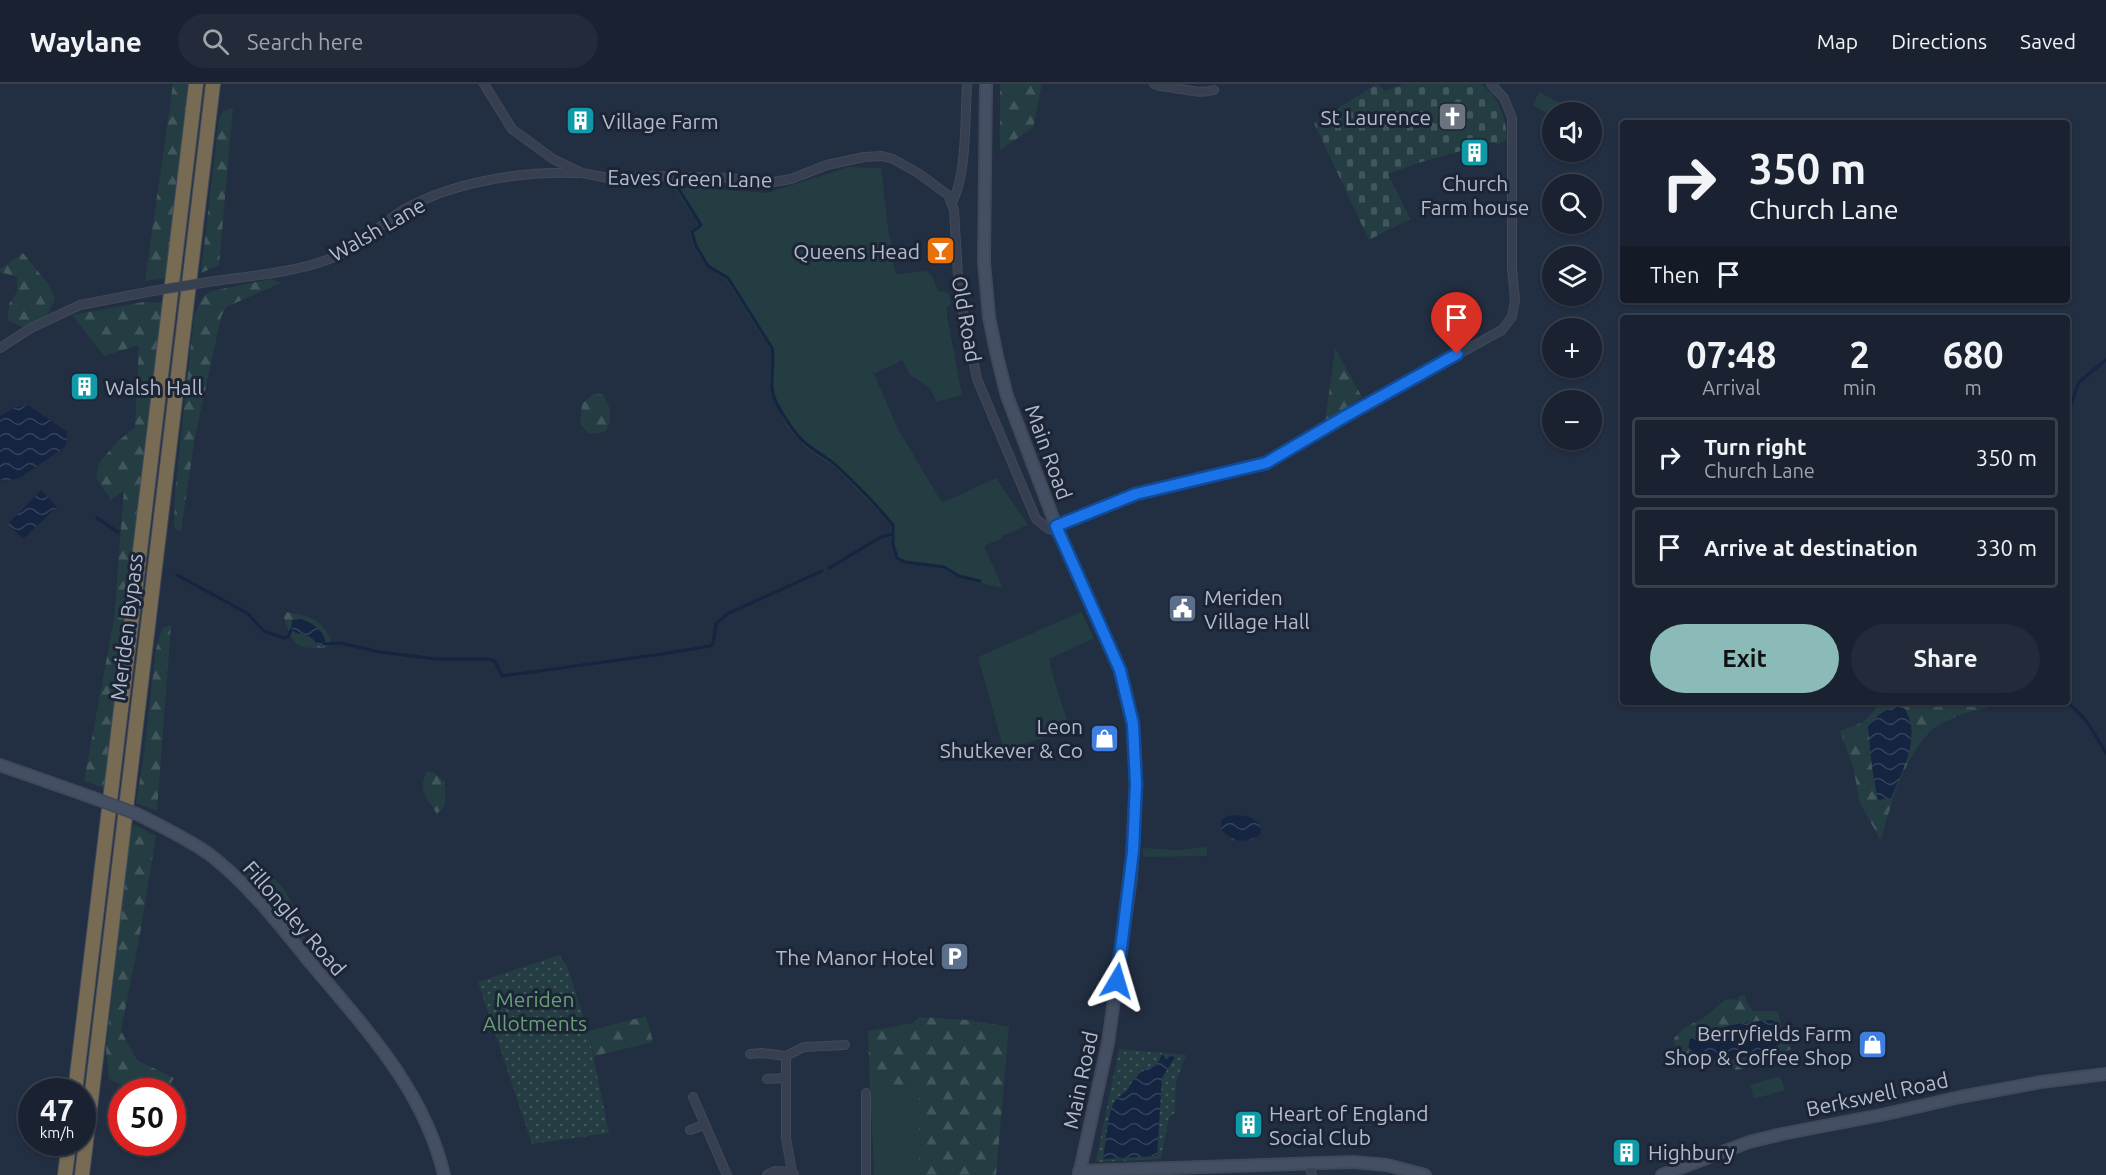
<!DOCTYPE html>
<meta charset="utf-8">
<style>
body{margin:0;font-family:Ubuntu,sans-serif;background:#232a39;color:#f1f3f6;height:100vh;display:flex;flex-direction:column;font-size:22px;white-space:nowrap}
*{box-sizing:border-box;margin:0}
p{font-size:20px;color:#9fa4ab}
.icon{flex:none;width:33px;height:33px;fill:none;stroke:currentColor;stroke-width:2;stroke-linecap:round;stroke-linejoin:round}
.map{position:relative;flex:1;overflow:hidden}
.drawer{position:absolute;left:1620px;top:231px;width:450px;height:390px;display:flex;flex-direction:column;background:#1a2231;border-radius:6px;box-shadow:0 2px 4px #0004,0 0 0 2px #383f4d}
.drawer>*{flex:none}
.banner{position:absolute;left:1620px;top:36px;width:450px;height:183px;border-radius:6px;box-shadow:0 2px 4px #0004,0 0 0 2px #383f4d;background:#1a2231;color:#f1f3f6;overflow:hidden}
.buttons{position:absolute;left:1542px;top:18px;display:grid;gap:12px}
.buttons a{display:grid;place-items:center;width:60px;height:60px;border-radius:50%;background:#1a2231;box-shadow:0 2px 4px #0004,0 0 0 2px #383f4d;font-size:30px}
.speed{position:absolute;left:18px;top:994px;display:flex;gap:12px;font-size:30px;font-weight:700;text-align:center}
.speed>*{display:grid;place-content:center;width:78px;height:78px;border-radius:50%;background:#1a2231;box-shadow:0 2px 4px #0004,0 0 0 2px #383f4d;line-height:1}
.speed small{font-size:15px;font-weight:400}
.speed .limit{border:9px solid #d22;background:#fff;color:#111}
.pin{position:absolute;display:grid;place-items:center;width:51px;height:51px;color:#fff;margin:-62px -26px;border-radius:50% 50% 50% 0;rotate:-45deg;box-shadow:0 0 6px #0007}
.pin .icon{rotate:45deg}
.me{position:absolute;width:66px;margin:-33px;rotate:7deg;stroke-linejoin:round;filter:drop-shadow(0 0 4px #0008)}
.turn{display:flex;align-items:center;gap:21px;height:126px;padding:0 30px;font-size:27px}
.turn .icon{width:78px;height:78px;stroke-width:2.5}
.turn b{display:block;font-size:42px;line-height:51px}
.then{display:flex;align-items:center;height:57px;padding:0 30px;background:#0003;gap:12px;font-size:22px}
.eta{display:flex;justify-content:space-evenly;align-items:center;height:102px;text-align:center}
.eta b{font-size:36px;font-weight:700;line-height:42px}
.primary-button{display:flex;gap:12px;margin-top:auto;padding:12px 30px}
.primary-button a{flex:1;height:69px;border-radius:36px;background:#8bbbb9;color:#111;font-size:24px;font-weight:700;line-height:69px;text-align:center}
.primary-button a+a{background:#232a39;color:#f1f3f6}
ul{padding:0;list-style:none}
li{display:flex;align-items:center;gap:18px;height:81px;margin:0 12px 9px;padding:0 18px;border:3px solid #383f4d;border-radius:6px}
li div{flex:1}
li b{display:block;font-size:22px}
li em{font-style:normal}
header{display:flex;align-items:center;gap:36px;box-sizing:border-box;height:84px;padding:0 30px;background:#1a2231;border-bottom:2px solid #383f4d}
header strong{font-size:28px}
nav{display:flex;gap:33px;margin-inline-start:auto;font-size:21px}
.search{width:420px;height:54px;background:#232a39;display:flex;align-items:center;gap:15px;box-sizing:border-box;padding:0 21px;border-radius:33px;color:#9fa4ab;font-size:22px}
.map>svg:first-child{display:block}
.grass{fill:#243d42}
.forest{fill:url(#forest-firs)}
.cemetery{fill:url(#cemetery-stones)}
.park{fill:url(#park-dots)}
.water{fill:url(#water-waves)}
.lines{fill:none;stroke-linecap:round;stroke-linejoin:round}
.stream{stroke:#142441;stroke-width:3}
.street-casing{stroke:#40495a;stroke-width:10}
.secondary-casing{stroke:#40495a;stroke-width:14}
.highway-casing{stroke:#424b5c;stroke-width:16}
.street{stroke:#374051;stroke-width:8}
.secondary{stroke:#444f64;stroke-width:10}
.highway{stroke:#786b53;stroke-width:14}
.street-bridge-casing{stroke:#40495a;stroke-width:10;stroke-linecap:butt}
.secondary-bridge-casing{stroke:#40495a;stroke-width:14;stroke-linecap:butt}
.street-bridge{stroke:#374051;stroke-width:8}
.secondary-bridge{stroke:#444f64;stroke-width:10}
.route-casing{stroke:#114b97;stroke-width:15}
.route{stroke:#1a73e8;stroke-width:10}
.labels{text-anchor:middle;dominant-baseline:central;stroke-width:6;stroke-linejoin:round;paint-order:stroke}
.poi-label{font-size:21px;fill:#b3bbcc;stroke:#1c2536;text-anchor:end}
.street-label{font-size:21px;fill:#b3bbcc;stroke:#1c2536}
.park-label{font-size:21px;fill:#689f77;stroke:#1c2536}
</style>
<header>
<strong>Waylane</strong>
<div class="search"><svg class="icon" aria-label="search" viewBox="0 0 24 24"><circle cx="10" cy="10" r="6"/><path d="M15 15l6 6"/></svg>Search here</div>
<nav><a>Map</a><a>Directions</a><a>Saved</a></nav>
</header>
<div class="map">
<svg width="2106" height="1091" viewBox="0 0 2106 1091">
<defs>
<pattern id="forest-firs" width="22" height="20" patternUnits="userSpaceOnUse" patternTransform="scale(1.5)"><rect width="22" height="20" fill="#243d42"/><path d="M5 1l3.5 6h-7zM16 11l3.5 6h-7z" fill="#41575c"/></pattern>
<pattern id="cemetery-stones" width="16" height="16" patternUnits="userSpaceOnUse" patternTransform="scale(1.5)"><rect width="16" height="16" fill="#243d42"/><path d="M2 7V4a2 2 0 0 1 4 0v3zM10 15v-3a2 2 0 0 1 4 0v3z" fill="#41575c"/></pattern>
<pattern id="park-dots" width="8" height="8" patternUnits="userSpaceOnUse" patternTransform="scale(1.5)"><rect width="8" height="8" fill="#243d42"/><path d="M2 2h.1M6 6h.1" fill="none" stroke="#41575c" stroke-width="1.8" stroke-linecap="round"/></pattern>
<pattern id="water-waves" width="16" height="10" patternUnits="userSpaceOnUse" patternTransform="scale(1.5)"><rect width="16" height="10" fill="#142441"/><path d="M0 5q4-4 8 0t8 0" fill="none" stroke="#34425b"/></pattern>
</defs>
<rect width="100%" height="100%" fill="#222e41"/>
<g class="grass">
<path d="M 1539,8 L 1568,23 L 1565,28 L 1552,28 L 1552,32 L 1533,21 Z"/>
<path d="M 849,83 L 881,84 L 889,152 L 896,172 L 892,175 L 896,190 L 927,187 L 932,192 L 938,207 L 949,209 L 951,221 L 947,223 L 947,232 L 962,311 L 937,318 L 929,303 L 910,291 L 902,276 L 874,290 L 898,345 L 942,419 L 996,394 L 1028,441 L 1002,452 L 1003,454 L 984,462 L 1003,504 L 959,494 L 943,485 L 905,479 L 896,474 L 890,452 L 891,440 L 837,385 L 806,364 L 787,343 L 775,318 L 769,298 L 772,274 L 770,265 L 726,196 L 707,183 L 694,164 L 690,148 L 698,140 L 673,102 L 767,109 Z"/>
<path d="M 1081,528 L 1094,554 L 1049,575 C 1054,600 1063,621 1070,646 L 1004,666 L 978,573 Z"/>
<path d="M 1207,763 L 1207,772 L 1143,773 L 1143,764 L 1179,766 Z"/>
<path d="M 1780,992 L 1785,1006 L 1754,1015 L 1750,1001 Z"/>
<path d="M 919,1001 L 919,1091 L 874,1091 L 870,1002 Z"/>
</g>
<g class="forest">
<path d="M 173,0 L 189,0 L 165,194 L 145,197 Z"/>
<path d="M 1000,0 L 1042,0 L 1033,44 L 1000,66 Z"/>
<path d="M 233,24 L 219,181 L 201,189 L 219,34 L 223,27 Z"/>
<path d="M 23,169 L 49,201 L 55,215 L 46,233 L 22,243 L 8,236 L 9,220 L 17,208 L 17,193 L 0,188 L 0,185 Z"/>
<path d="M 271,195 L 281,199 L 226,223 L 221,233 L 195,353 L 181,447 L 174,444 L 175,408 L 194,232 L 203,212 L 212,207 Z"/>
<path d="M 144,218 L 163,219 L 104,704 L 84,697 L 114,535 L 124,406 L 111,416 L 96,394 L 99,379 L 116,359 L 135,343 L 139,261 L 104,272 L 72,231 Z"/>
<path d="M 1335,264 L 1362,313 L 1325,338 Z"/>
<path d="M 593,310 L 602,310 C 611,322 614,335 605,348 L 589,350 L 580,340 L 582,320 Z"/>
<path d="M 286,528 C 311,533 319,533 331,555 L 328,563 C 296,566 294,563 284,534 Z"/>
<path d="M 171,541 L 157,727 L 136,719 L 143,677 L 156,565 L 162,544 Z"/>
<path d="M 1890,618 L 2006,618 C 1989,625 1969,626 1953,634 C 1947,637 1938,641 1933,645 C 1904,671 1890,721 1881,757 L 1859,717 L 1854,686 L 1840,647 L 1863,638 L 1880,621 Z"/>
<path d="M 427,687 L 435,689 L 445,698 L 445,721 L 437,730 C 427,713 417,707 427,687 Z"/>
<path d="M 133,740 L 156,752 L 139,856 L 121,947 L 137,976 L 174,994 L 165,1008 L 138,1008 L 109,995 L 106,966 L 128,765 Z"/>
<path d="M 254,783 C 288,793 300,836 308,866 L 283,829 L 257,802 L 246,793 Z"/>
<path d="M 1745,911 L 1747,919 L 1753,927 L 1778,927 L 1784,953 L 1791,965 L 1736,987 L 1730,980 C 1704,976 1675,997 1674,954 L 1684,944 L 1703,934 L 1725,916 L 1732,915 L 1736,917 L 1738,913 Z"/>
<path d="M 646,932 L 653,958 L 594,972 L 588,947 Z"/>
<path d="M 919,933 L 969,936 L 1009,943 L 996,1091 L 919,1091 L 919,1001 L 870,1002 L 868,947 L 913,939 Z"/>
</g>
<path class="cemetery" d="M 1377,0 L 1385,7 L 1404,0 L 1481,0 C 1499,13 1506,33 1507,55 L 1499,60 L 1493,58 L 1418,79 L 1388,90 L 1410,135 L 1369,156 L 1314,39 Z"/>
<g class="park">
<path d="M 559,871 L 567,882 L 588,947 L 609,1049 L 532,1060 L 478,898 Z"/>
<path d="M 1119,965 L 1186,971 L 1176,998 L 1175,1029 L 1169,1033 L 1161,1075 L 1098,1078 L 1096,1077 Z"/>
</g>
<g class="water">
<path d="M 28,321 L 67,348 L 66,362 L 20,394 L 3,397 L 0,394 L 0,332 L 14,324 Z"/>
<path d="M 41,406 L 57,423 L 23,455 L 8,440 Z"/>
<path d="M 301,535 C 313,539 324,546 326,560 L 322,563 C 317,561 315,556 310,553 C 304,550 297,551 291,546 L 292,536 Z"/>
<path d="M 1896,623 L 1904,624 C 1923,652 1902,687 1891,714 L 1878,716 L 1872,684 L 1868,643 C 1876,632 1883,626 1896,623 Z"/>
<path d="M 1240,731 L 1250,733 L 1259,739 L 1261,749 C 1254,758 1242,757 1232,756 L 1221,745 L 1221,736 L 1229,732 Z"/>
<path d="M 1770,936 L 1778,938 L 1780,960 C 1757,972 1718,982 1692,973 L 1688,965 L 1690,955 C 1717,943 1741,938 1770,936 Z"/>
<path d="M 1162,970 L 1166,975 L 1171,972 L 1175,973 L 1162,994 L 1157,1072 L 1103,1075 C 1106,1059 1107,1034 1113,1020 C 1117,1012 1125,1010 1129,1003 C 1135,992 1144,984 1157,981 Z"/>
</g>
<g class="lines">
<g class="stream">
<path d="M 678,104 L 701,141 L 692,148 L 696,162 L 708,182 L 728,194 L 772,264 C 776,283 767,300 776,318 C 784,333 795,352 809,362 C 819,370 830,375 839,384 C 858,402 877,421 893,441 L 893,460 L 897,474 L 905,478 L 944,483 L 959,492 L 980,497"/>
<path d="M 2067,332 L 2079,298 L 2106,276"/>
<path d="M 97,434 L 118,448"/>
<path d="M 829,484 L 881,453 L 892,450"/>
<path d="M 177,491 L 247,529 L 264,547 L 284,554 L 288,553 L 291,546"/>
<path d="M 326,560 L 340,559 L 380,568 L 436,575 L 489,575 L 495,577 L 502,592 L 662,570 L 710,562 L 713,560 L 716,540 L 727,530 L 822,487"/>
<path d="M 2066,618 C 2087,633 2093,648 2106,669"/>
</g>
<defs>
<g id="street">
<path d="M 484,0 L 512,45 L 553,75 L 582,89 L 608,94 L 656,92 L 730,94 L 767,99 L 791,95 L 827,81 L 864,73 L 882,72 L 893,75 L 918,89 L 948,111 L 954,126 L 959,208 L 977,295 L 1036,435 L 1049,445 L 1058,447"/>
<path d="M 1154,0 C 1161,4 1167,2 1174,4 C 1189,6 1199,10 1214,6"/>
<path d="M 952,118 C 967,92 965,32 967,0"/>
<path d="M 208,198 C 248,192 305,188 341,170 C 364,158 383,138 405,125 C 453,98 522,87 577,89"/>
<path d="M 0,264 L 31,244 L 80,221 L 153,207"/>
<path d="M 1056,442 L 1136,410 L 1266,379 L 1346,332 L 1502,246 L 1512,233 L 1515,216 L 1512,184 L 1512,34 L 1504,14 L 1491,0"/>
<path d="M 750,970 L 762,969 L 786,972 L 804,963 L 845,961"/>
<path d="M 786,972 L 786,1054 L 792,1088"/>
<path d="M 767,995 L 785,994"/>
<path d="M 866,1009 L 866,1091"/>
<path d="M 693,1013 L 727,1091"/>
<path d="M 690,1046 L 704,1041"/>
<path d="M 1309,1080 L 1312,1091"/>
<path d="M 767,1091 L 775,1087 L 792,1088 L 794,1090"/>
</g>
<g id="secondary">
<path d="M 986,0 L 984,178 L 989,233 L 997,272 L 1007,312 L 1058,447 L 1120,586 L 1133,640 L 1136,700 L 1131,793 L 1108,959 L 1079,1091"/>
<path d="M 0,681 L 91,713"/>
<path d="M 137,730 C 161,742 186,754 209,770 C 248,800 278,839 309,877 C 364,943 424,1005 444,1091"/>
<path d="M 1079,1087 L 1353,1078 L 1387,1081 L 1425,1091"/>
<path d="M 1662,1091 L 1749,1058 L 1782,1050 L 1886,1030 L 1960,1013 L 2041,998 L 2106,990"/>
</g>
<g id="highway">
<path d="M 75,1008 L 196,0"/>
<path d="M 65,1091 L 69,1059"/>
<path d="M 82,1091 L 213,0"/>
</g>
</defs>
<use href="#street" class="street-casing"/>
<use href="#secondary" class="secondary-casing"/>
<use href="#highway" class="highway-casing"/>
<use href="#street" class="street"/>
<use href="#secondary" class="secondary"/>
<use href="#highway" class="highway"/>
<defs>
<path id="street-bridge" d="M 153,207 L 208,198"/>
<path id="secondary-bridge" d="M 91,713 L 137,730"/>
</defs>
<use href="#street-bridge" class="street-bridge-casing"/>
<use href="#secondary-bridge" class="secondary-bridge-casing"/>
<use href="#street-bridge" class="street-bridge"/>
<use href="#secondary-bridge" class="secondary-bridge"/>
</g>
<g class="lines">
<defs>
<path id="route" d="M 1117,897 L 1133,767 L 1136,700 L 1133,640 L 1120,586 L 1056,442 L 1136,410 L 1266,379 L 1346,332 L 1457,270"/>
</defs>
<use href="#route" class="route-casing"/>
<use href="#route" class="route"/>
</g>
<defs>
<symbol id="church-square" viewBox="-11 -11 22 22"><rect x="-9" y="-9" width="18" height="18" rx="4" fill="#6b7280" stroke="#1c2536"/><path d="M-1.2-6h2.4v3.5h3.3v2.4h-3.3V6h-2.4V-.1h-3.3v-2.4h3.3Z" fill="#fff"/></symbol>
<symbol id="building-square" viewBox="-11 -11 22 22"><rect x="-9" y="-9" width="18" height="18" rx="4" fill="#0f9aa8" stroke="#1c2536"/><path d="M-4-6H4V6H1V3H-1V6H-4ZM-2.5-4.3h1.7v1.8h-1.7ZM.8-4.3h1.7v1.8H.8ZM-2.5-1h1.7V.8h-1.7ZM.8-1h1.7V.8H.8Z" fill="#fff"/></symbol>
<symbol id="bar-square" viewBox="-11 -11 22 22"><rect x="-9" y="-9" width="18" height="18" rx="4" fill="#e8710a" stroke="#1c2536"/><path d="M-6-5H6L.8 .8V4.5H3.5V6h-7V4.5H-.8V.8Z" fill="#fff"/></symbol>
<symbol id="civic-square" viewBox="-11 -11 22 22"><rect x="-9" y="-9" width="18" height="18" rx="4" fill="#5c6f8a" stroke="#1c2536"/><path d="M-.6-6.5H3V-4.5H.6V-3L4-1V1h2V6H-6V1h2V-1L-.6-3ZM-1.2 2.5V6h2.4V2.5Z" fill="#fff"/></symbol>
<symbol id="shop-square" viewBox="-11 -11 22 22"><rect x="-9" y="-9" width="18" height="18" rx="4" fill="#3f7fe0" stroke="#1c2536"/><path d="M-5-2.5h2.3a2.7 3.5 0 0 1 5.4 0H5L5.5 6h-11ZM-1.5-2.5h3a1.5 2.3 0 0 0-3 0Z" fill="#fff"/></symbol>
<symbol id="parking-square" viewBox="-11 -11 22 22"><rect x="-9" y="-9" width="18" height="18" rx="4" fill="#5c6f8a" stroke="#1c2536"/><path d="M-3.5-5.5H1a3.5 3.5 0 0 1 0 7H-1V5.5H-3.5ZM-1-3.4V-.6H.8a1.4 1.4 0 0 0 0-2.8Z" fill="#fff"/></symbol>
</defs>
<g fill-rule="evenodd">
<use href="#church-square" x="1436" y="16" width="33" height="33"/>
<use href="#building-square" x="564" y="20" width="33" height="33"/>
<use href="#building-square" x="1458" y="52" width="33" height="33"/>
<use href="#bar-square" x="924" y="150" width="33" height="33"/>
<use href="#building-square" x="68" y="286" width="33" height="33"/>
<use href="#civic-square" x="1166" y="508" width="33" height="33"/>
<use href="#shop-square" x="1088" y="638" width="33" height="33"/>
<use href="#parking-square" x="938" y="856" width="33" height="33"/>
<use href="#shop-square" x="1856" y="944" width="33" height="33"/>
<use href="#building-square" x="1232" y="1024" width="33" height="33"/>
<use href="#building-square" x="1610" y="1052" width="33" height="33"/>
</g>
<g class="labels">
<g class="poi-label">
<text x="1431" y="33">St Laurence</text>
<text x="602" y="37" text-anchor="start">Village Farm</text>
<text x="1475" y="99" text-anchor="middle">Church<tspan x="1475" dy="24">Farm house</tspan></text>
<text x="920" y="167">Queens Head</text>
<text x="105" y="303" text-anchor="start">Walsh Hall</text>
<text x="1204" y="513" text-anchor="start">Meriden<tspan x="1204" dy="24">Village Hall</tspan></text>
<text x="1083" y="642">Leon<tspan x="1083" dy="24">Shutkever &amp; Co</tspan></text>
<text x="934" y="873">The Manor Hotel</text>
<text x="1852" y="949">Berryfields Farm<tspan x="1852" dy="24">Shop &amp; Coffee Shop</tspan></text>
<text x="1269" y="1029" text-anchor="start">Heart of England<tspan x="1269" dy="24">Social Club</tspan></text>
<text x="1648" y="1068" text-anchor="start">Highbury</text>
</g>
<g class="street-label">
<text transform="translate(690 94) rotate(1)">Eaves Green Lane</text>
<text transform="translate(377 145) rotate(-30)">Walsh Lane</text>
<text transform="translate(967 235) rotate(80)">Old Road</text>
<text transform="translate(1049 368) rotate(70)">Main Road</text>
<text transform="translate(126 543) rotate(-83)">Meriden Bypass</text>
<text transform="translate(295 834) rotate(49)">Fillongley Road</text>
<text transform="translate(1080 996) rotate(-78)">Main Road</text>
<text transform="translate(1877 1010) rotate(-12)">Berkswell Road</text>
</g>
<g class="park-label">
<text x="535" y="915">Meriden<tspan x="535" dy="24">Allotments</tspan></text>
</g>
</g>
</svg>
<div class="buttons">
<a><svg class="icon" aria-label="sound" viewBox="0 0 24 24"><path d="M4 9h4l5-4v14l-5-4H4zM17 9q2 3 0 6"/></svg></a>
<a><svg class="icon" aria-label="search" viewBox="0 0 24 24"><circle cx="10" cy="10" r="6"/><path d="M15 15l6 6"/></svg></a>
<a><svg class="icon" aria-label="layers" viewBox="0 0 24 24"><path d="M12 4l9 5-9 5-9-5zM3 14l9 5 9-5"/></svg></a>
<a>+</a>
<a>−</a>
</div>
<div class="speed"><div>47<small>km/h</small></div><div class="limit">50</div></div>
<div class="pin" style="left:1457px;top:270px;background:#d93025"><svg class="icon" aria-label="arrive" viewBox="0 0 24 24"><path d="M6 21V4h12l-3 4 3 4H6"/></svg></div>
<svg class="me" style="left:1117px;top:897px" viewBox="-20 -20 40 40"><path d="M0-17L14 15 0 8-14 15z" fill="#1a73e8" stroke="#fff" stroke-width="4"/></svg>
<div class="banner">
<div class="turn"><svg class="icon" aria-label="right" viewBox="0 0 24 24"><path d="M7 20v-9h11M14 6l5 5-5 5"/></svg><div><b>350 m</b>Church Lane</div></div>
<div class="then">Then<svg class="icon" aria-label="arrive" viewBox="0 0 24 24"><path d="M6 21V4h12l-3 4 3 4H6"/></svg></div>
</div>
<section class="drawer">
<div class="eta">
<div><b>07:48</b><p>Arrival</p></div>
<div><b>2</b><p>min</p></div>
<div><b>680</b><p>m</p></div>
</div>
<ul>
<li><svg class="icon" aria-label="right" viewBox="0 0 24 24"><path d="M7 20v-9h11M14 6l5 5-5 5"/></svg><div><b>Turn right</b><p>Church Lane</p></div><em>350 m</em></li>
<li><svg class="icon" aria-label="arrive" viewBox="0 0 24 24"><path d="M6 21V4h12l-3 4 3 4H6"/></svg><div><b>Arrive at destination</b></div><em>330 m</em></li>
</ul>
<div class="primary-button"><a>Exit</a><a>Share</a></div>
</section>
</div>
